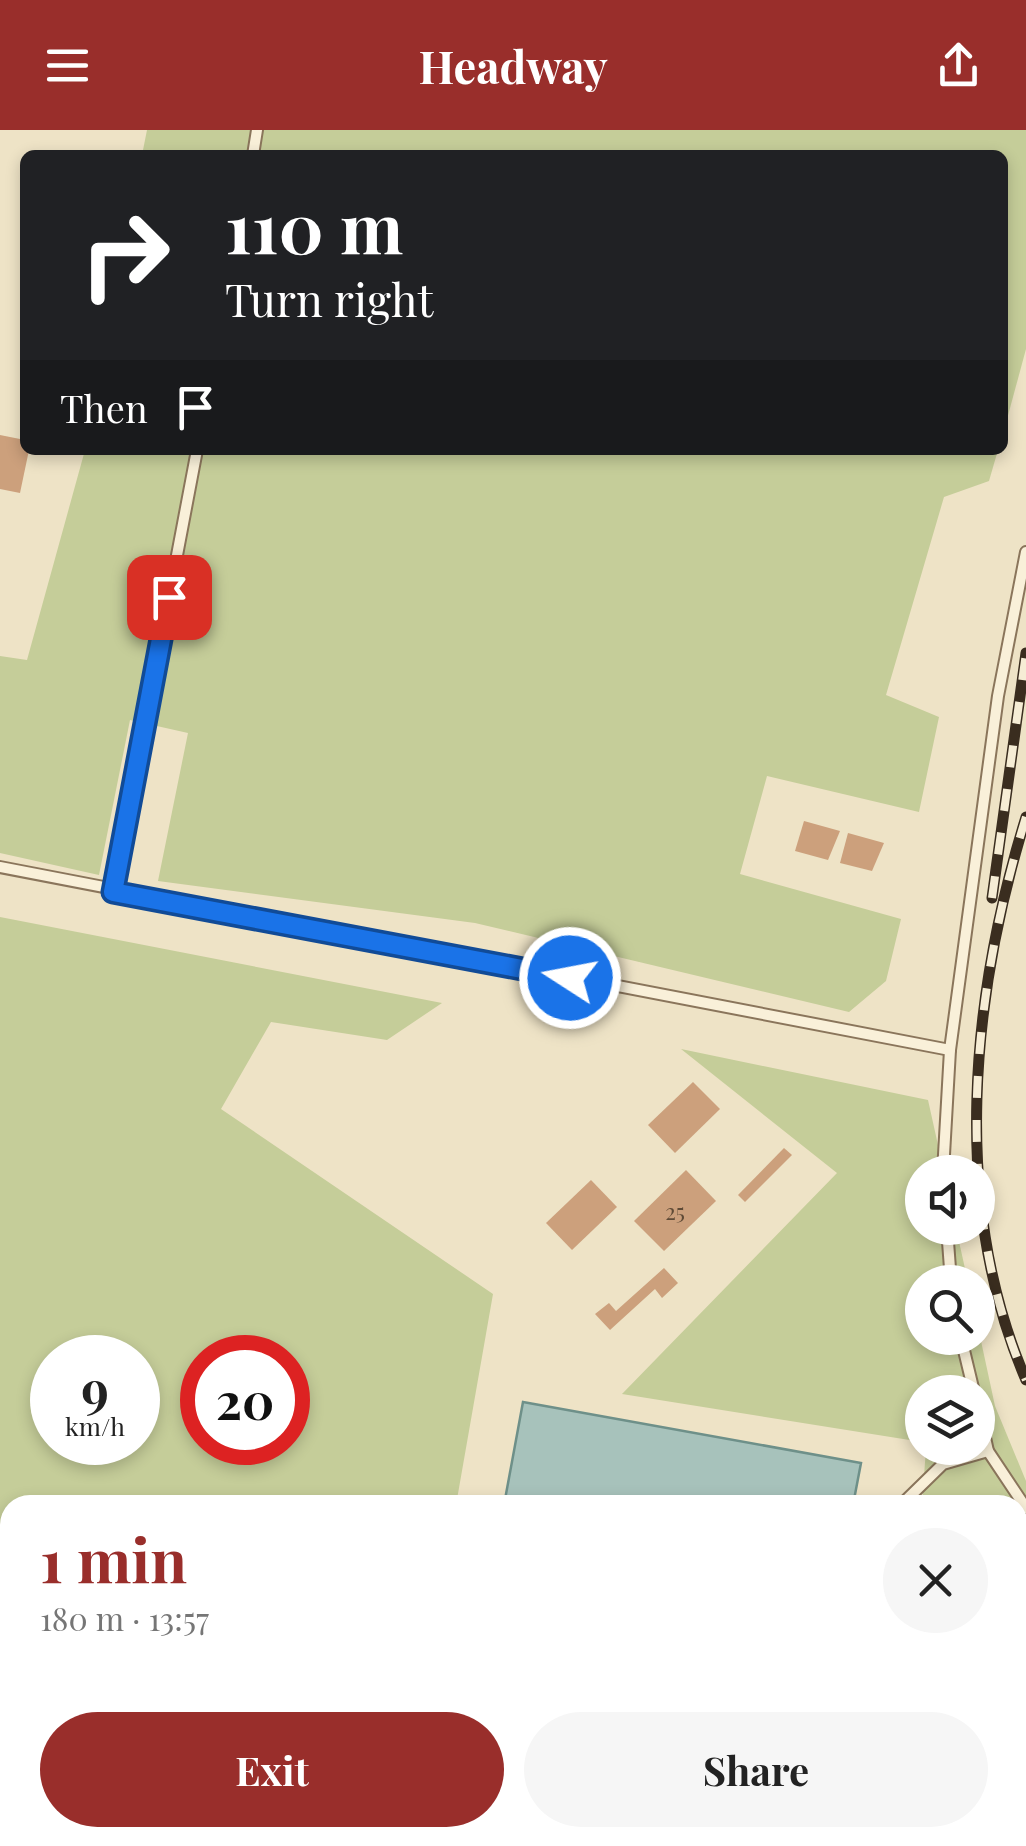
<!DOCTYPE html>
<meta charset="utf-8">
<style>
body{margin:0;font-family:"Playfair Display",serif;background:#f6f6f6;color:#222;height:100vh;display:flex;flex-direction:column;font-size:38px;white-space:nowrap}
*{box-sizing:border-box;margin:0}
p{font-size:32px;color:#767676}
.icon{flex:none;width:55px;height:55px;fill:none;stroke:currentColor;stroke-width:2;stroke-linecap:round;stroke-linejoin:round}
.map{position:relative;flex:1;overflow:hidden}
.sheet{position:absolute;left:0px;top:1365px;width:1028px;height:352px;display:flex;flex-direction:column;background:#fff;border-radius:30px 30px 0 0;box-shadow:0 5px 15px #0003}
.sheet>*{flex:none}
.guide{position:absolute;left:20px;top:20px;width:988px;height:305px;border-radius:15px;box-shadow:0 5px 15px #0003;background:#202124;color:#fff;overflow:hidden}
.tools{position:absolute;left:905px;top:1025px;display:grid;gap:20px}
.tools a{display:grid;place-items:center;width:90px;height:90px;border-radius:50%;background:#fff;box-shadow:0 5px 15px #0003;font-size:50px}
.speed{position:absolute;left:30px;top:1205px;display:flex;gap:20px;font-size:50px;font-weight:700;text-align:center}
.speed>*{display:grid;place-content:center;width:130px;height:130px;border-radius:50%;background:#fff;box-shadow:0 5px 15px #0003;line-height:1}
.speed small{font-size:25px;font-weight:400}
.speed .limit{border:15px solid #d22;background:#fff;color:#111}
.pin{position:absolute;display:grid;place-items:center;width:85px;height:85px;color:#fff;margin:-42px;border-radius:20px;box-shadow:0 5px 15px #0006}
.me{position:absolute;width:110px;margin:-55px;rotate:281deg;stroke-linejoin:round;filter:drop-shadow(0 0 8px #0008)}
.turn{display:flex;align-items:center;gap:35px;height:210px;padding:0 40px;font-size:45px}
.turn .icon{width:130px;height:130px;stroke-width:2.5}
.turn b{display:block;font-size:70px;line-height:85px}
.then{display:flex;align-items:center;height:95px;padding:0 40px;background:#0003;gap:20px;font-size:38px}
.round{display:grid;place-items:center;flex:none;width:105px;height:105px;border-radius:52px;background:#f6f6f6}
.overview{display:flex;align-items:center;justify-content:space-between;height:170px;padding:0 40px}
h1{font-size:60px;font-weight:700;line-height:75px;color:#992e2b}
.action{display:flex;gap:20px;margin-top:auto;padding:20px 40px}
.action a{flex:1;height:115px;border-radius:60px;background:#992e2b;color:#fff;font-size:40px;font-weight:700;line-height:115px;text-align:center}
.action a+a{background:#f6f6f6;color:#222}
header{display:flex;justify-content:space-between;align-items:center;height:130px;padding:0 40px;background:#992e2b;color:#fff;font-size:45px;font-weight:700}
.map>svg:first-child{display:block}
.green{fill:#c5cd99;fill-rule:evenodd}
.water{fill:#a7c2bb;stroke:#6e9089;stroke-width:2.5}
.building{fill:#cca07c}
.lines{fill:none;stroke-linecap:round;stroke-linejoin:round}
.service-casing{stroke:#8a755b;stroke-width:14}
.service{stroke:#f9f0d9;stroke-width:10}
.rail-casing{stroke:#3a2d1f;stroke-width:11}
.rail{stroke:#f6edd5;stroke-width:8;stroke-dasharray:22;stroke-linecap:butt}
.route-casing{stroke:#114b97;stroke-width:25}
.route{stroke:#1a73e8;stroke-width:18}
.labels{text-anchor:middle;dominant-baseline:central;stroke-width:8;stroke-linejoin:round;paint-order:stroke}
.number-label{font-size:22px;fill:#5e4a36}
</style>
<header><svg class="icon" aria-label="menu" viewBox="0 0 24 24"><path d="M4 6h16M4 12h16M4 18h16"/></svg>Headway<svg class="icon" aria-label="share" viewBox="0 0 24 24"><path d="M12 15V3M7 8l5-5 5 5M5 13v7h14v-7"/></svg></header>
<div class="map">
<svg width="1026" height="1716" viewBox="0 0 1026 1716">
<rect width="100%" height="100%" fill="#eee3c6"/>
<g class="green">
<path d="M 147,0 L 1026,0 L 1026,219 L 1003,304 L 1002,25 L 142,25 Z"/>
<path d="M 85,320 L 998,320 L 989,351 L 944,367 L 886,565 L 939,587 L 919,682 L 767,646 L 740,744 L 901,789 L 886,851 L 849,882 L 475,793 L 158,751 L 188,603 L 130,590 L 99,745 L 0,723 L 0,526 L 27,530 Z"/>
<path d="M 0,787 L 442,873 L 387,910 L 271,892 L 221,979 L 493,1164 L 456,1375 L 10,1375 L 10,1413 L 0,1411 ZM 52,1228 L 138,1228 L 138,1312 L 52,1312 ZM 202,1228 L 288,1228 L 288,1312 L 202,1312 Z"/>
<path d="M 681,919 L 928,970 L 944,1042 L 922,1042 L 922,1098 L 956,1098 L 968,1152 L 922,1152 L 922,1208 L 978,1208 L 978,1197 L 995,1276 L 1026,1351 L 1026,1716 L 959,1716 L 955,1708 L 1018,1708 L 1018,1375 L 922,1375 L 926,1318 L 978,1318 L 978,1262 L 922,1262 L 922,1312 L 622,1264 L 837,1043 Z"/>
<path d="M 0,1431 L 10,1434 L 10,1543 L 0,1562 Z"/>
</g>
<g class="water">
<path d="M 523,1272 L 861,1333 L 853,1375 L 504,1375 Z"/>
<path d="M 128,1708 L 525,1708 L 571,1716 L 126,1716 Z"/>
</g>
<g class="building">
<path d="M 0,305 L 25,310 L 25,320 L 29,320 L 20,363 L 0,359 Z"/>
<path d="M 804,691 L 840,701 L 828,730 L 795,721 Z"/>
<path d="M 848,703 L 884,713 L 872,741 L 840,733 Z"/>
<path d="M 693,952 L 720,979 L 675,1023 L 648,995 Z"/>
<path d="M 784,1018 L 792,1025 L 745,1072 L 738,1065 Z"/>
<path d="M 686,1040 L 716,1071 L 664,1121 L 634,1091 Z"/>
<path d="M 591,1050 L 617,1077 L 572,1120 L 546,1093 Z"/>
<path d="M 664,1138 L 678,1153 L 662,1168 L 655,1159 L 610,1200 L 595,1184 L 609,1173 L 616,1181 Z"/>
</g>
<g class="lines">
<defs>
<g id="service">
<path d="M 253,25 L 257,0"/>
<path d="M 0,737 L 950,920"/>
<path d="M 113,762 L 197,320"/>
<path d="M 943,1042 L 950,920 L 998,566 L 1026,422"/>
<path d="M 947,1098 L 951,1152"/>
<path d="M 961,1208 L 974,1262"/>
<path d="M 978,1276 L 988,1321 L 1026,1378"/>
<path d="M 901,1375 L 943,1334 L 988,1321"/>
<path d="M 0,1420 L 10,1422"/>
<path d="M 0,1589 L 10,1567"/>
</g>
</defs>
<use href="#service" class="service-casing"/>
<use href="#service" class="service"/>
<defs>
<g id="rail">
<path d="M 1026,687 C 971,866 950,1074 1026,1250"/>
<path d="M 992,768 L 1026,523"/>
</g>
</defs>
<use href="#rail" class="rail-casing"/>
<use href="#rail" class="rail"/>
</g>
<g class="lines">
<defs>
<path id="route" d="M 169,467 L 113,762 L 570,848"/>
</defs>
<use href="#route" class="route-casing"/>
<use href="#route" class="route"/>
</g>
<g class="labels">
<g class="number-label">
<text x="675" y="1081">25</text>
</g>
</g>
</svg>
<div class="tools">
<a><svg class="icon" aria-label="sound" viewBox="0 0 24 24"><path d="M4 9h4l5-4v14l-5-4H4zM17 9q2 3 0 6"/></svg></a>
<a><svg class="icon" aria-label="search" viewBox="0 0 24 24"><circle cx="10" cy="10" r="6"/><path d="M15 15l6 6"/></svg></a>
<a><svg class="icon" aria-label="layers" viewBox="0 0 24 24"><path d="M12 4l9 5-9 5-9-5zM3 14l9 5 9-5"/></svg></a>
</div>
<div class="speed"><div>9<small>km/h</small></div><div class="limit">20</div></div>
<div class="pin" style="left:169px;top:467px;background:#d93025"><svg class="icon" aria-label="arrive" viewBox="0 0 24 24"><path d="M6 21V4h12l-3 4 3 4H6"/></svg></div>
<svg class="me" style="left:570px;top:848px" viewBox="-20 -20 40 40"><circle r="17" fill="#1a73e8" stroke="#fff" stroke-width="3"/><path d="M0-11L8 9 0 5-8 9z" fill="#fff"/></svg>
<div class="guide">
<div class="turn"><svg class="icon" aria-label="right" viewBox="0 0 24 24"><path d="M7 20v-9h11M14 6l5 5-5 5"/></svg><div><b>110 m</b>Turn right</div></div>
<div class="then">Then<svg class="icon" aria-label="arrive" viewBox="0 0 24 24"><path d="M6 21V4h12l-3 4 3 4H6"/></svg></div>
</div>
<section class="sheet">
<div class="overview"><div><h1>1 min</h1><p>180 m · 13:57</p></div><a class="round"><svg class="icon" aria-label="close" viewBox="0 0 24 24"><path d="M6 6l12 12M18 6L6 18"/></svg></a></div>
<div class="action"><a>Exit</a><a>Share</a></div>
</section>
</div>
